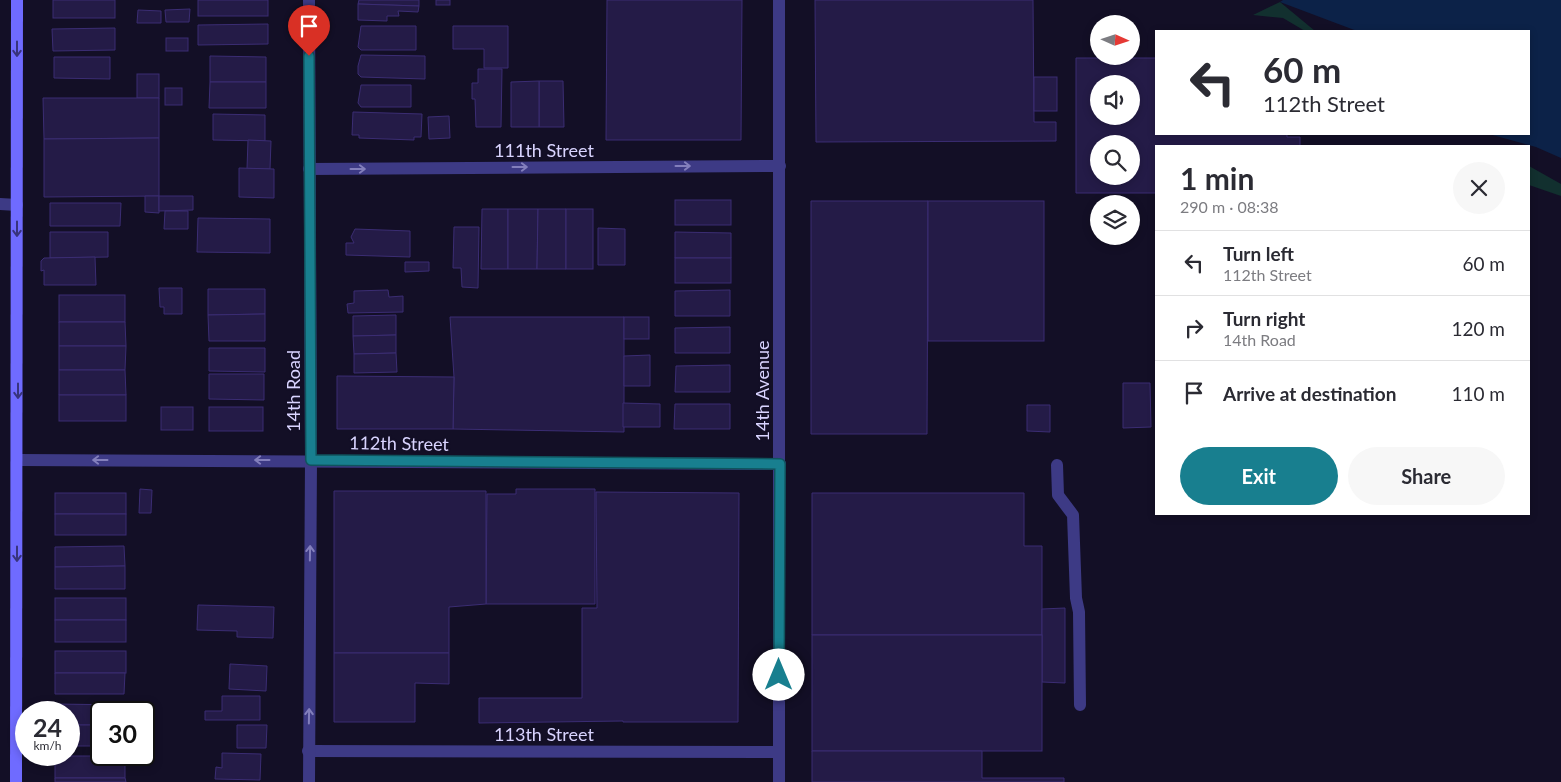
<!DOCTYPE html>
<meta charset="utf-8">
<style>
body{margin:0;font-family:Lato,sans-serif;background:#f7f7f7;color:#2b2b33;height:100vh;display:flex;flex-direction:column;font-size:19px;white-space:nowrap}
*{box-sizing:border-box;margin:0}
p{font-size:16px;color:#7c7c81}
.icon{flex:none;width:28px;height:28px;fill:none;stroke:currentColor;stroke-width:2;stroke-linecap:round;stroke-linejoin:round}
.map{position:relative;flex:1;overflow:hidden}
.panel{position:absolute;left:1155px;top:145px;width:375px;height:370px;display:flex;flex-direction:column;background:#fff;border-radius:0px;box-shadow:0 2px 8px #0003}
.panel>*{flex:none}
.banner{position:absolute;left:1155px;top:30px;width:375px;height:105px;border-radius:0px;box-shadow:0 2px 8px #0003;background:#fff;color:#2b2b33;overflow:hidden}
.needle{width:32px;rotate:93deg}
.controls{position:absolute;left:1090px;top:15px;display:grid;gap:10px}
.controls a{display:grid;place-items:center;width:50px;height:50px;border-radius:50%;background:#fff;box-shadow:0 2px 8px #0003;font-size:25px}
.speed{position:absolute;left:15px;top:701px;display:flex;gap:10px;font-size:25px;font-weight:700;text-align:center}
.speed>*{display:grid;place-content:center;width:65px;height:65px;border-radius:50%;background:#fff;box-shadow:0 2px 8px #0003;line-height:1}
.speed small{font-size:12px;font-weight:400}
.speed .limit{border:2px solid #111;border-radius:8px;background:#fff;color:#111}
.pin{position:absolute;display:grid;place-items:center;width:42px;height:42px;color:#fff;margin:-51px -21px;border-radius:50% 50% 50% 0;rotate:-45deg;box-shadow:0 0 5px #0007}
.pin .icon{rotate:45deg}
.me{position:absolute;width:55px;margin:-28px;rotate:0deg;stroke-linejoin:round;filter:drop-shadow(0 0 4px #0008)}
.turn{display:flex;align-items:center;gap:18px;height:105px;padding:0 25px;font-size:22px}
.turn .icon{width:65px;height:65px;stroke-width:2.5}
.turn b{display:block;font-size:35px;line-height:42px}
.round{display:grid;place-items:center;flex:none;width:52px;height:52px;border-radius:26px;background:#f7f7f7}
.head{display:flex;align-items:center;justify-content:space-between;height:85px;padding:0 25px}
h1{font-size:30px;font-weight:700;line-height:38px}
.cta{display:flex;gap:10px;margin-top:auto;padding:10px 25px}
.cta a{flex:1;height:58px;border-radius:30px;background:#187f8f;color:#fff;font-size:20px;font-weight:700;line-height:58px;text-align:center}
.cta a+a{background:#f7f7f7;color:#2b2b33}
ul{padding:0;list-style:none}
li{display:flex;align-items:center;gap:15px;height:65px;padding:0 25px;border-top:1px solid #e1e1e2}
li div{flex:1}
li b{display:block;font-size:19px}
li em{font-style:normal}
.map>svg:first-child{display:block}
.green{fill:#12302f}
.water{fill:#0c2248}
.building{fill:#241b47;stroke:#3b2d73;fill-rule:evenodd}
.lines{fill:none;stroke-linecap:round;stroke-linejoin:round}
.lane{stroke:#3d3a85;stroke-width:12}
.street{stroke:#3d3a85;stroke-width:12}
.secondary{stroke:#6f6bff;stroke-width:12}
.oneway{stroke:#38347d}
.oneway2{stroke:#837fbc}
.route-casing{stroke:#10535d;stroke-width:12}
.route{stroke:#187f8f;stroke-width:9}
.labels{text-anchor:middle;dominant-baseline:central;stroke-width:4;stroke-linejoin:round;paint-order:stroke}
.street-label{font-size:18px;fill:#d9d4ff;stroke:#130f26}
</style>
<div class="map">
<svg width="1561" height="782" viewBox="0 0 1561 782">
<rect width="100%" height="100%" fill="#130f26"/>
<g class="green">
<path d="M 1280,2 L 1315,31 L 1305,31 L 1283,18 L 1253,15 Z"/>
<path d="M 1529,166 L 1561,184 L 1561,196 L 1529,185 Z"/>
</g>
<path class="water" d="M 1283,0 L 1561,0 L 1561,158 L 1536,147 L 1489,134 L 1529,134 L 1529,31 L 1357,31 L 1280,2 Z"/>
<g class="building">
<rect x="53" y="0" width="62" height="18"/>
<rect x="198" y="0" width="70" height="16"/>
<path d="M 359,0 L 419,0 L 419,6 L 358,4 Z"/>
<rect x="436" y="0" width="14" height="5"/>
<path d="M 607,0 L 742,0 L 741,140 L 606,140 Z"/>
<path d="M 815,0 L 1033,0 L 1034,122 L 1056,122 L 1056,141 L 816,142 Z"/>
<path d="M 358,4 L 419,6 L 418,12 L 398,11 L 399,16 L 387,16 L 387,21 L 358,20 Z"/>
<path d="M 190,9 L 189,22 L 166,22 L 165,10 Z"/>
<path d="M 138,10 L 161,11 L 161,23 L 137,23 Z"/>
<path d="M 268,24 L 268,44 L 198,45 L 198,25 Z"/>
<path d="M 361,26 L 416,26 L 416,50 L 361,50 L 358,47 Z"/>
<path d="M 453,26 L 508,26 L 508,68 L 484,68 L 484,49 L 453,49 Z"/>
<path d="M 115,28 L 115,50 L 53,51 L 52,29 Z"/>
<rect x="166" y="38" width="22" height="13"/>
<path d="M 361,55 L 425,56 L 425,79 L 361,77 L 358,74 L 358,66 Z"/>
<path d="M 210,56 L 266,57 L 266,82 L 210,82 Z"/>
<path d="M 54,57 L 110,57 L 110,79 L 54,78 Z"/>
<path d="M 1076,58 L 1156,58 L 1156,134 L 1287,134 L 1287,137 L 1300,137 L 1300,146 L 1156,146 L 1156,193 L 1076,193 ZM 1099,84 L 1131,84 L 1131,116 L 1099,116 ZM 1099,144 L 1131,144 L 1131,176 L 1099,176 Z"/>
<path d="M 478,69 L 502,69 L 501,127 L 476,127 L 475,99 L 472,99 L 472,83 L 478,83 Z"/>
<rect x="137" y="74" width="22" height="24"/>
<rect x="1034" y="77" width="23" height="34"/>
<path d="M 539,81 L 563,81 L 564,127 L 539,127 Z"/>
<path d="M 539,81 L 539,127 L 511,127 L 511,82 Z"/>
<path d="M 210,82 L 266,82 L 266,108 L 209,108 Z"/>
<path d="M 361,85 L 411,85 L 411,107 L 361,107 L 358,103 Z"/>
<rect x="165" y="88" width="17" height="17"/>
<path d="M 43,98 L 159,98 L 159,138 L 44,139 Z"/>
<path d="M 353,112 L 422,114 L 421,137 L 414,137 L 414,140 L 359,138 L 359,135 L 352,135 Z"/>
<path d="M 213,114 L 265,115 L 265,141 L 213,140 Z"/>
<path d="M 449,116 L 450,138 L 429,139 L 428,117 Z"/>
<path d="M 159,138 L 159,196 L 44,197 L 44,139 Z"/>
<path d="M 248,140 L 271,141 L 270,169 L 247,169 Z"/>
<path d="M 239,168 L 274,169 L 274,198 L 239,197 Z"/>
<path d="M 145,196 L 159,196 L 159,213 L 145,212 Z"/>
<path d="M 159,196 L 193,196 L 193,210 L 159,211 Z"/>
<rect x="675" y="200" width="56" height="25"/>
<path d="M 811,201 L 928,201 L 927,434 L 811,434 Z"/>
<rect x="928" y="201" width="116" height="140"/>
<path d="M 50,203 L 121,203 L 120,226 L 50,226 Z"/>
<path d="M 482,209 L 508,209 L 508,269 L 481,269 Z"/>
<path d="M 508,209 L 538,209 L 537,269 L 508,269 Z"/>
<path d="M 538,209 L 566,209 L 566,269 L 537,269 Z"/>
<rect x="566" y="209" width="27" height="60"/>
<path d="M 165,211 L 188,211 L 188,229 L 164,229 Z"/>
<path d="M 198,218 L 270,219 L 270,253 L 197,252 Z"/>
<path d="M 454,227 L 479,227 L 478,288 L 462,287 L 461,268 L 453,268 Z"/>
<path d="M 598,228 L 625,229 L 625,265 L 598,265 Z"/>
<path d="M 355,229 L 410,231 L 410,257 L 346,255 L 346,243 L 354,243 L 351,237 Z"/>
<path d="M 50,232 L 108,232 L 108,257 L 50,258 Z"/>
<path d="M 675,232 L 731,233 L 731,258 L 675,258 Z"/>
<path d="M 95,257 L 96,285 L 44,285 L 44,270 L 41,271 L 41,261 L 44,258 Z"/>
<rect x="675" y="258" width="56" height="25"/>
<path d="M 405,262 L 429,262 L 429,271 L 405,272 Z"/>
<path d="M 159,288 L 182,288 L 182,314 L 164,314 L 164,307 L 160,307 Z"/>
<path d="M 208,289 L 265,289 L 265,314 L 208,315 Z"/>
<path d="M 388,290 L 389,297 L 403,296 L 403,312 L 348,313 L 347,304 L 354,303 L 354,291 Z"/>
<path d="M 730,290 L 730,316 L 675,316 L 675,291 Z"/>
<rect x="59" y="295" width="66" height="27"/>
<path d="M 265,314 L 265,341 L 209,341 L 208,315 Z"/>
<path d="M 396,315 L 396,335 L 353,336 L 353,316 Z"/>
<path d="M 450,317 L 624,317 L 624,432 L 453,429 L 454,377 Z"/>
<rect x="624" y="317" width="25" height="22"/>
<path d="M 59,322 L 125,322 L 126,346 L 59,346 Z"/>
<path d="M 730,327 L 730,353 L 675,353 L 675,328 Z"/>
<path d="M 396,335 L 396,353 L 354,354 L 353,336 Z"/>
<path d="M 59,346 L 126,346 L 125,370 L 59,370 Z"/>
<path d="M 209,348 L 265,348 L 265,372 L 209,371 Z"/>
<path d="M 396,353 L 397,372 L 354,373 L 354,354 Z"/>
<path d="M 650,355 L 650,386 L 624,386 L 624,356 Z"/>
<path d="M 730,365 L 730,392 L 675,392 L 676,366 Z"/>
<path d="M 59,370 L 125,370 L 126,395 L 59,395 Z"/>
<path d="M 209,374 L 264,374 L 264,400 L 209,399 Z"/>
<path d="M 337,376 L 454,377 L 453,429 L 337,429 Z"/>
<path d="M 1123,383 L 1150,383 L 1151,427 L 1123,428 Z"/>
<rect x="59" y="395" width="67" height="26"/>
<path d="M 623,403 L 660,404 L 660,427 L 623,427 Z"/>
<path d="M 675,404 L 730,404 L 730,429 L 674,429 Z"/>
<path d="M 1027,405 L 1050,405 L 1050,432 L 1027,431 Z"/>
<rect x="161" y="407" width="32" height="23"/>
<rect x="209" y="407" width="54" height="24"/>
<path d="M 140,489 L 152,490 L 151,513 L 139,513 Z"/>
<path d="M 516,489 L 595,489 L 595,604 L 486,604 L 487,494 L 516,494 Z"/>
<path d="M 334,491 L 486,491 L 486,604 L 449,607 L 449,653 L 334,653 Z"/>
<path d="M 596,492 L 739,493 L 738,722 L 623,722 L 623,721 L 479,723 L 479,698 L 582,698 L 582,608 L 597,608 Z"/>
<rect x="55" y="493" width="71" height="21"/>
<path d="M 812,493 L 1024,493 L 1024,546 L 1042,546 L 1042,635 L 812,635 Z"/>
<rect x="55" y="514" width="71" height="21"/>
<path d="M 124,546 L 125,566 L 55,567 L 55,547 Z"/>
<path d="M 125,566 L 125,589 L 55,589 L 55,567 Z"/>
<rect x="55" y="598" width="71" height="22"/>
<path d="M 198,605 L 274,607 L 273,638 L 237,637 L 237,631 L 197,630 Z"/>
<path d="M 1065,608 L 1065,683 L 1042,682 L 1042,609 Z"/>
<rect x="55" y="620" width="71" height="22"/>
<rect x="812" y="635" width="230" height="116"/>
<rect x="55" y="651" width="71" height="22"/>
<path d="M 334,653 L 449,653 L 449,684 L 415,683 L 415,722 L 334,722 Z"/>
<path d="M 230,664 L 267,666 L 266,691 L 229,689 Z"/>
<path d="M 55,673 L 125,673 L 124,694 L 55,694 Z"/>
<path d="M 222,696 L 260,696 L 260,720 L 205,720 L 205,711 L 222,711 Z"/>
<path d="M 55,704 L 126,705 L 126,712 L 101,712 L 101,725 L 69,725 L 69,712 L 55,712 Z"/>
<rect x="69" y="725" width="32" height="21"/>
<path d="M 237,725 L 267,725 L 266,748 L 237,748 Z"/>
<path d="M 812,751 L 982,751 L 982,778 L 1064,778 L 1064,782 L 812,782 Z"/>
<path d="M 222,753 L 261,754 L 260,780 L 215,779 L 216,767 L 222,768 Z"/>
<rect x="55" y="756" width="70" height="22"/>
<path d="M 55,778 L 125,778 L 126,782 L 55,782 Z"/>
</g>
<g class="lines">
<g class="lane">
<path d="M 0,204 L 17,205"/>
<path d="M 1057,465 L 1058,495 L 1073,515 L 1076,598 L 1079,612 L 1080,705"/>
</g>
<g class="street">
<path d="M 309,169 L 780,166"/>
<path d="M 18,460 L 780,464"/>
<path d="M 308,751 L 779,752"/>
<path d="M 309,782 L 311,460 L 309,0"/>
<path d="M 779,782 L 779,0"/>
</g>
<path class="secondary" d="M 16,782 L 17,0"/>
</g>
<defs><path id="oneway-shaft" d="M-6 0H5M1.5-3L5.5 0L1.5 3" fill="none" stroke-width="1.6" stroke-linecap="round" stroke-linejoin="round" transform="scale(1.25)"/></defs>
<g class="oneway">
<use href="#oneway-shaft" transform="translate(17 49) rotate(90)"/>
<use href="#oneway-shaft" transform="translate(17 229) rotate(90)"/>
<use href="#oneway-shaft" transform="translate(18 391) rotate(90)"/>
<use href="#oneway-shaft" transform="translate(17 554) rotate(90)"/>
</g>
<g class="oneway2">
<use href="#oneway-shaft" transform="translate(683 166)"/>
<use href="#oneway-shaft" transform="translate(520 167)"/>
<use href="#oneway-shaft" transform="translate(358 169)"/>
<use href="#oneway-shaft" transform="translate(100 460) rotate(180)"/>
<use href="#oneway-shaft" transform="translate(262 460) rotate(180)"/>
<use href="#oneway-shaft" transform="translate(310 553) rotate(-89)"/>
<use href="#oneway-shaft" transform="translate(309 716) rotate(-89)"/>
</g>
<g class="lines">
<defs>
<path id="route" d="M 309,56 L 311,460 L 780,464 L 779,675"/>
</defs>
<use href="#route" class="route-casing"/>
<use href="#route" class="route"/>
</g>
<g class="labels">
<g class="street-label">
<text x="544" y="150">111th Street</text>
<text transform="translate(293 391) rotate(-90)">14th Road</text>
<text transform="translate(762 391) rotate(-90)">14th Avenue</text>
<text transform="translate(399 443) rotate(1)">112th Street</text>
<text x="544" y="734">113th Street</text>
</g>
</g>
</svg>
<div class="controls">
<a><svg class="needle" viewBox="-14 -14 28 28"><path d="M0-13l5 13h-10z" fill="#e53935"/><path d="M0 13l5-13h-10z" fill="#7c7c81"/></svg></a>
<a><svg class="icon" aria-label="sound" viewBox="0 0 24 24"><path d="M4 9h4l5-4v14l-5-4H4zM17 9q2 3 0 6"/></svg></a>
<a><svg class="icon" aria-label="search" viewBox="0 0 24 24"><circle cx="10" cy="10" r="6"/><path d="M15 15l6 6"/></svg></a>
<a><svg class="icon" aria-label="layers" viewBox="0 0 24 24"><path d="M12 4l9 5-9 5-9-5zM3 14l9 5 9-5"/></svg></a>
</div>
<div class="speed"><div>24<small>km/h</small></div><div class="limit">30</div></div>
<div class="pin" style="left:309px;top:56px;background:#d93025"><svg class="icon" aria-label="arrive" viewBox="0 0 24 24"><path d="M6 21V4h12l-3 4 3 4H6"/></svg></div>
<svg class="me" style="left:779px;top:675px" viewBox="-20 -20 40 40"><circle r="19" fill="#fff"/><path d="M0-13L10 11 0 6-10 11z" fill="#187f8f"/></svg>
<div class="banner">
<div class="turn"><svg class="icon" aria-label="left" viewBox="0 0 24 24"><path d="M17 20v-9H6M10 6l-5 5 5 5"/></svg><div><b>60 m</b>112th Street</div></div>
</div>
<section class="panel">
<div class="head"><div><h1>1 min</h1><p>290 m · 08:38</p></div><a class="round"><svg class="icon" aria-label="close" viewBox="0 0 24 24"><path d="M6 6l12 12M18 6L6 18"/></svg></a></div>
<ul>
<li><svg class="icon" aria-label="left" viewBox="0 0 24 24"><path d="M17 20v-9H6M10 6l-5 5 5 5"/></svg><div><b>Turn left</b><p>112th Street</p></div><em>60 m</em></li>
<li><svg class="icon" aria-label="right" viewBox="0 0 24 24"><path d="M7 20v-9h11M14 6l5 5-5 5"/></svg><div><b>Turn right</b><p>14th Road</p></div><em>120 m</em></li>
<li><svg class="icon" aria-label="arrive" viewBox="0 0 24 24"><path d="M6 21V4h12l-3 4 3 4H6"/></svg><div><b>Arrive at destination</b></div><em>110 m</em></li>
</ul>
<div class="cta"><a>Exit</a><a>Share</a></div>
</section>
</div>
